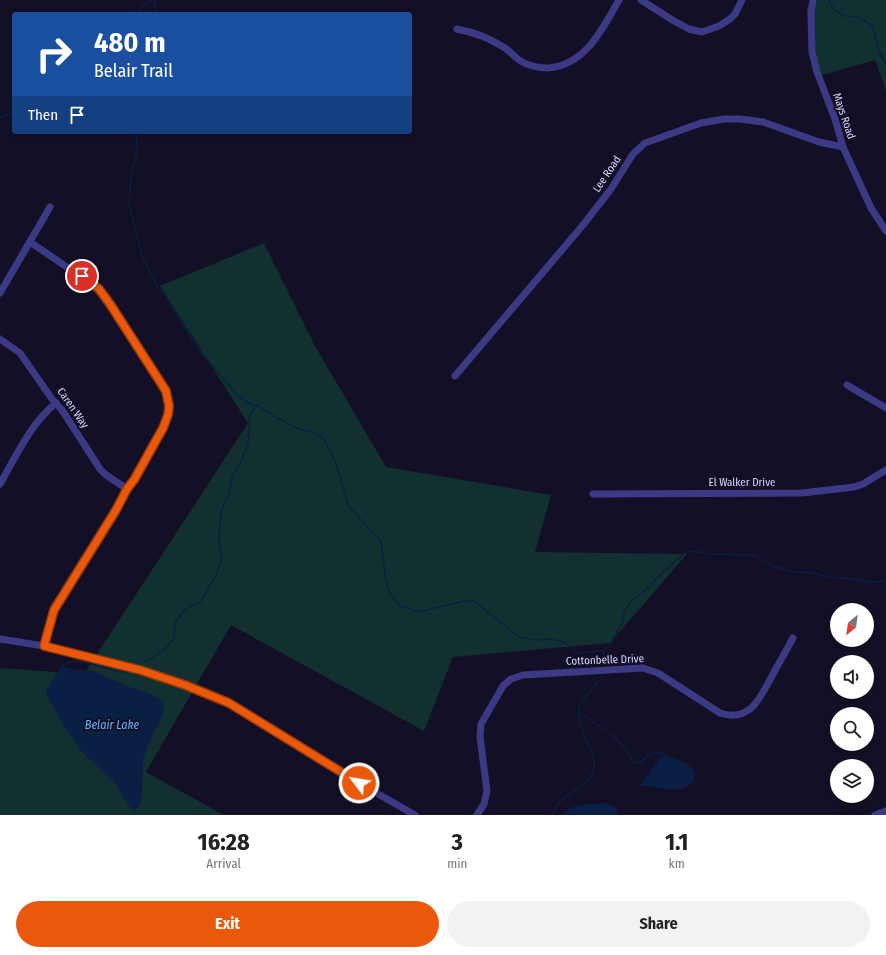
<!DOCTYPE html>
<style>
body{margin:0;font-family:"Fira Sans Condensed",sans-serif;background:#f2f2f2;color:#222;height:100vh;display:flex;flex-direction:column;font-size:15px;white-space:nowrap}
*{box-sizing:border-box;margin:0}
p{font-size:13px;color:#767676}
.icon{flex:none;width:22px;height:22px;fill:none;stroke:currentColor;stroke-width:2;stroke-linecap:round;stroke-linejoin:round}
.map{position:relative;height:815px;overflow:hidden}
.sheet{display:flex;flex-direction:column;background:#fff;flex:1}
.sheet>*{flex:none}
.guide{position:absolute;left:12px;top:12px;width:400px;height:122px;border-radius:4px;box-shadow:0 2px 6px #0003;background:#1a4fa0;color:#fff;overflow:hidden}
.needle{width:26px;rotate:209deg}
.controls{position:absolute;left:830px;top:603px;display:grid;gap:8px}
.controls a{display:grid;place-items:center;width:44px;height:44px;border-radius:50%;background:#fff;box-shadow:0 2px 6px #0003;font-size:20px}
.pin{position:absolute;display:grid;place-items:center;width:34px;height:34px;color:#fff;margin:-17px;border:2px solid #fff;border-radius:50%;box-shadow:0 1px 4px #0007}
.me{position:absolute;width:44px;margin:-22px;rotate:301deg;stroke-linejoin:round;filter:drop-shadow(0 0 3px #0008)}
.turn{display:flex;align-items:center;gap:14px;height:84px;padding:0 16px;font-size:18px}
.turn .icon{width:52px;height:52px;stroke-width:2.5}
.turn b{display:block;font-size:28px;line-height:34px}
.then{display:flex;align-items:center;height:38px;padding:0 16px;background:#0003;gap:8px;font-size:15px}
.eta{display:flex;justify-content:space-evenly;align-items:center;height:68px;text-align:center}
.eta b{font-size:24px;font-weight:700;line-height:28px}
.button{display:flex;gap:8px;margin-top:auto;padding:8px 16px}
.button a{flex:1;height:46px;border-radius:24px;background:#ea580c;color:#fff;font-size:16px;font-weight:700;line-height:46px;text-align:center}
.button a+a{background:#f2f2f2;color:#222}
.map>svg:first-child{display:block}
.green{fill:#12302f}
.water{fill:#0a1f44}
.lines{fill:none;stroke-linecap:round;stroke-linejoin:round}
.stream{stroke:#0a1f44;stroke-width:1.5}
.minor{stroke:#3d3a85;stroke-width:7}
.route-casing{stroke:#983908;stroke-width:10}
.route{stroke:#ea580c;stroke-width:7}
.labels{text-anchor:middle;dominant-baseline:central;stroke-width:4;stroke-linejoin:round;paint-order:stroke}
.street-label{font-size:11px;fill:#d9d4ff;stroke:#130f26}
.water-label{font-size:12px;font-style:italic;fill:#62b6ff;stroke:#130f26}
</style>
<div class="map">
<svg width="886" height="815" viewBox="0 0 886 815">
<rect width="100%" height="100%" fill="#130f26"/>
<g class="green">
<path d="M 813,0 L 886,0 L 886,90 L 875,60 L 815,77 L 810,42 L 807,8 Z"/>
<path d="M 264,243 L 315,346 L 386,467 L 551,495 L 535,552 L 687,554 L 610,643 L 453,657 L 424,731 L 231,625 L 146,772 L 224,815 L 0,815 L 0,668 L 84,674 L 248,423 L 160,286 Z"/>
</g>
<g class="water">
<path d="M 61,667 L 96,672 L 127,686 L 151,694 L 163,702 L 164,706 L 163,715 L 148,745 L 143,760 L 142,796 L 139,807 L 133,811 L 131,809 L 113,781 L 82,752 L 62,723 L 47,696 L 46,690 Z"/>
<path d="M 662,756 C 672,756 692,763 695,774 C 694,798 654,787 640,785 Z"/>
<path d="M 606,803 C 614,805 616,807 618,815 L 562,815 C 573,802 591,804 606,803 Z"/>
</g>
<g class="lines">
<g class="stream">
<path d="M 829,0 L 834,10 L 845,16 L 858,17 L 873,26 L 879,52 L 886,64"/>
<path d="M 138,14 L 144,5 L 153,0"/>
<path d="M 155,14 L 155,0"/>
<path d="M 0,118 L 14,112"/>
<path d="M 136,132 L 137,151 L 131,176 L 129,204 L 143,258 L 157,286 L 167,298 L 198,349 L 239,397 L 252,405 L 257,405 L 272,415 L 297,428 L 317,434 L 324,439 L 335,461 L 349,507 L 381,541 L 385,576 L 390,594 L 400,606 L 417,611 L 427,610 L 463,601 L 474,601 L 519,637 L 536,640 L 552,639 L 563,642 L 579,653 L 603,651 L 610,645 L 622,623 L 624,613 L 631,601 L 649,587 L 662,573 L 686,552 L 694,551 L 709,554 L 753,555 L 773,566 L 794,572 L 814,573 L 828,577 L 858,579 L 870,582 L 886,581"/>
<path d="M 603,651 L 605,658"/>
<path d="M 146,662 L 164,650 L 174,638 L 175,623 L 181,614 L 189,607 L 200,602 L 216,575 L 222,558 L 219,539 L 221,512 L 229,493 L 232,477 L 241,461 L 248,444 L 249,432 L 249,417 L 257,405"/>
<path d="M 62,667 C 76,652 105,671 122,672 C 125,672 128,671 131,671"/>
<path d="M 580,713 L 611,734 L 624,747 L 633,762 L 640,763 C 647,755 656,748 666,756"/>
<path d="M 553,815 C 560,790 587,792 593,771 C 599,752 575,730 579,708 C 581,698 594,689 599,681"/>
</g>
<g class="minor">
<path d="M 641,0 L 674,21 L 689,29 L 702,32 L 719,26 L 730,19 L 735,14 L 742,0"/>
<path d="M 813,0 L 811,13 L 812,52 L 817,72 L 835,119 L 843,147 L 871,208 L 886,231"/>
<path d="M 457,29 C 473,32 491,39 505,48 C 511,52 515,58 521,61 C 528,66 540,68 548,68 C 586,65 602,29 619,0"/>
<path d="M 30,242 L 99,289 L 110,303 L 166,391 L 169,406 L 168,415 L 163,428 L 134,480 L 127,489 L 116,510 L 54,610 L 44,646"/>
<path d="M 0,293 L 50,207"/>
<path d="M 0,339 L 20,353 L 52,399 L 62,410 L 100,469 L 106,475 L 127,489"/>
<path d="M 455,376 L 583,225 L 611,189 L 633,154 L 645,143 L 701,123 L 724,119 L 740,119 L 763,122 L 819,142 L 843,147"/>
<path d="M 847,385 L 886,408"/>
<path d="M 0,484 C 16,456 31,423 56,403"/>
<path d="M 593,494 L 802,493 L 854,487 L 863,484 L 886,470"/>
<path d="M 0,639 L 44,646 L 139,670 L 185,685 L 229,703 L 359,783 L 415,815"/>
<path d="M 477,815 L 484,804 L 487,791 L 480,737 L 481,724 L 503,686 L 511,679 L 523,675 L 643,668 L 658,673 L 720,713 C 750,723 760,698 772,676 C 779,663 786,651 793,638"/>
<path d="M 875,815 L 886,811"/>
</g>
</g>
<g class="lines">
<defs>
<path id="route" d="M 82,276 L 99,289 L 110,304 L 166,391 L 169,406 L 168,415 L 163,428 L 134,480 L 127,489 L 116,510 L 54,610 L 44,646 L 140,670 L 185,685 L 229,703 L 359,783"/>
</defs>
<use href="#route" class="route-casing"/>
<use href="#route" class="route"/>
</g>
<g class="labels">
<g class="street-label">
<text transform="translate(844 116) rotate(71)">Mays Road</text>
<text transform="translate(607 174) rotate(-56)">Lee Road</text>
<text transform="translate(73 408) rotate(55)">Caren Way</text>
<text x="742" y="482">El Walker Drive</text>
<text transform="translate(605 660) rotate(-2)">Cottonbelle Drive</text>
</g>
<g class="water-label">
<text x="112" y="725">Belair Lake</text>
</g>
</g>
</svg>
<div class="controls">
<a><svg class="needle" viewBox="-14 -14 28 28"><path d="M0-13l5 13h-10z" fill="#e53935"/><path d="M0 13l5-13h-10z" fill="#767676"/></svg></a>
<a><svg class="icon" aria-label="sound" viewBox="0 0 24 24"><path d="M4 9h4l5-4v14l-5-4H4zM17 9q2 3 0 6"/></svg></a>
<a><svg class="icon" aria-label="search" viewBox="0 0 24 24"><circle cx="10" cy="10" r="6"/><path d="M15 15l6 6"/></svg></a>
<a><svg class="icon" aria-label="layers" viewBox="0 0 24 24"><path d="M12 4l9 5-9 5-9-5zM3 14l9 5 9-5"/></svg></a>
</div>
<div class="pin" style="left:82px;top:276px;background:#d93025"><svg class="icon" aria-label="arrive" viewBox="0 0 24 24"><path d="M6 21V4h12l-3 4 3 4H6"/></svg></div>
<svg class="me" style="left:359px;top:783px" viewBox="-20 -20 40 40"><circle r="17" fill="#ea580c" stroke="#fff" stroke-width="3"/><path d="M0-11L8 9 0 5-8 9z" fill="#fff"/></svg>
<div class="guide">
<div class="turn"><svg class="icon" aria-label="right" viewBox="0 0 24 24"><path d="M7 20v-9h11M14 6l5 5-5 5"/></svg><div><b>480 m</b>Belair Trail</div></div>
<div class="then">Then<svg class="icon" aria-label="arrive" viewBox="0 0 24 24"><path d="M6 21V4h12l-3 4 3 4H6"/></svg></div>
</div>
</div>
<section class="sheet">
<div class="eta">
<div><b>16:28</b><p>Arrival</p></div>
<div><b>3</b><p>min</p></div>
<div><b>1.1</b><p>km</p></div>
</div>
<div class="button"><a>Exit</a><a>Share</a></div>
</section>
